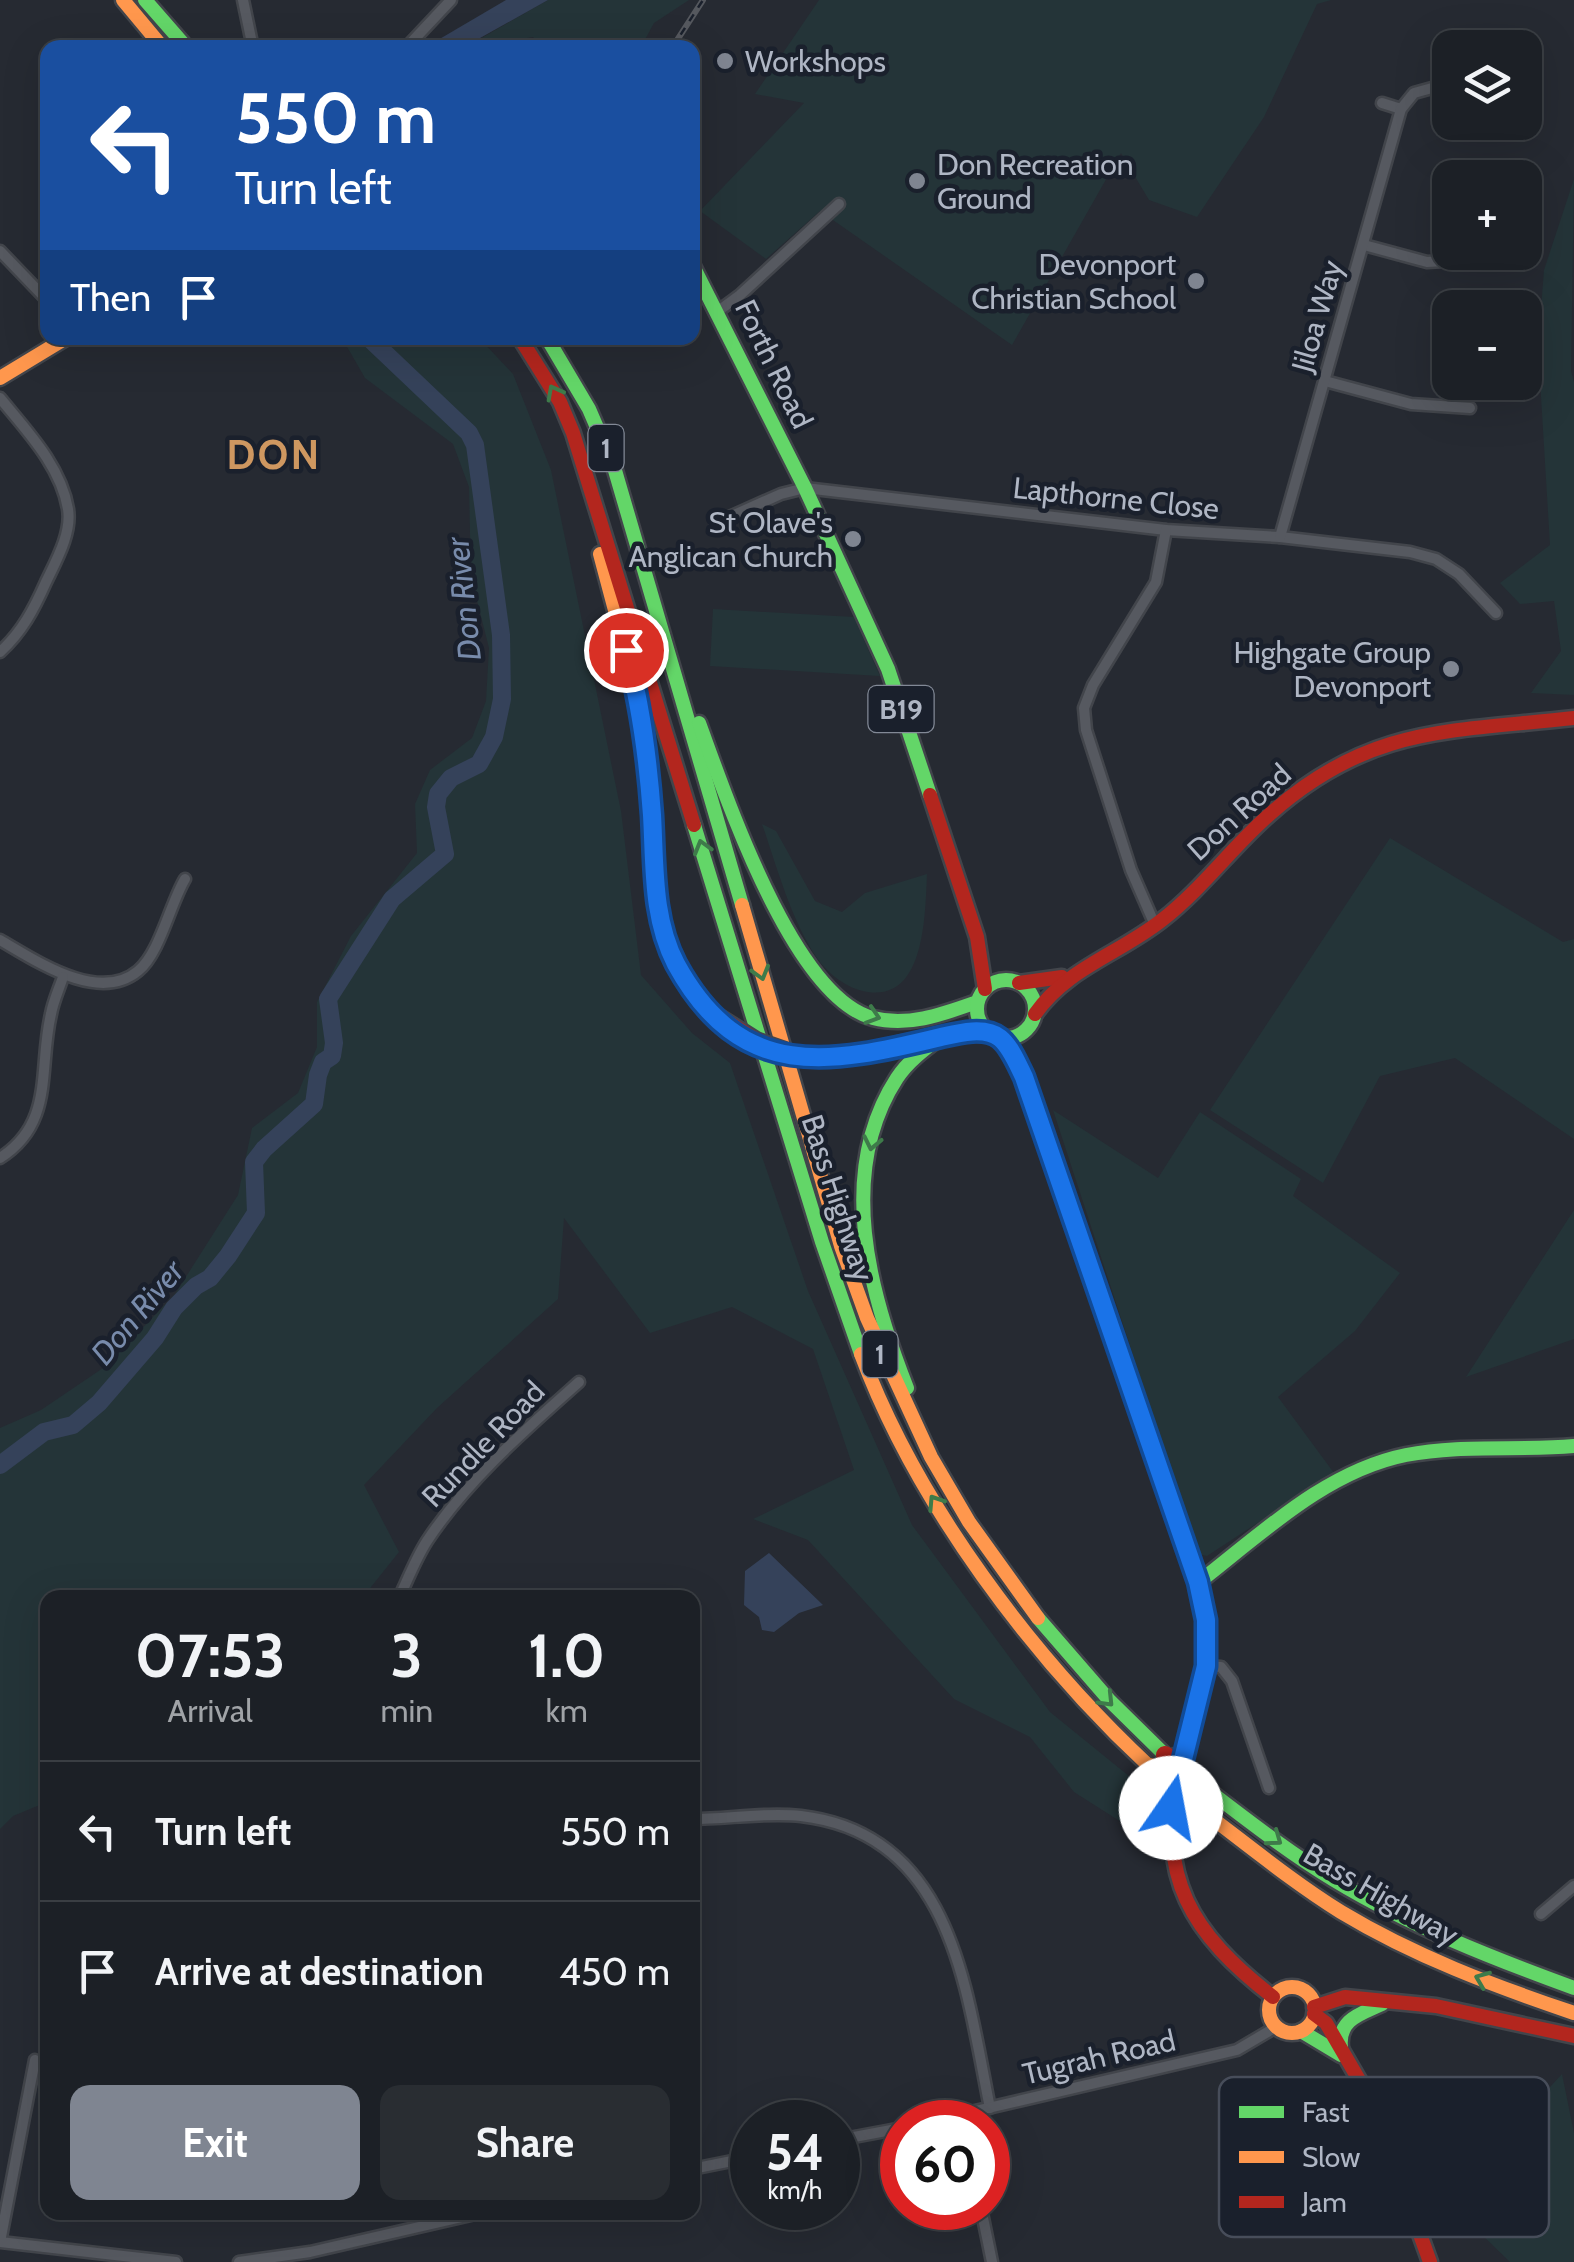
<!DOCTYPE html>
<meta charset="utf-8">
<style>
body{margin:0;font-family:Cabin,sans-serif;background:#292d32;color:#f1f3f6;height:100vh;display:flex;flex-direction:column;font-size:38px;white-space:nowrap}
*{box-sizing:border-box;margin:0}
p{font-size:32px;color:#a0a3a7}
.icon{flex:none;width:55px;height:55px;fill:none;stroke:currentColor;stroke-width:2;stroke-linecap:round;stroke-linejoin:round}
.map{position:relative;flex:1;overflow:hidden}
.sheet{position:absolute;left:40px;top:1590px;width:660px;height:630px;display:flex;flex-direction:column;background:#1c2026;border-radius:20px;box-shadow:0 10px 40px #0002,0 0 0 2px #3a3e43}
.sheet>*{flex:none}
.hud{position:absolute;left:40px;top:40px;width:660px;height:305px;border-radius:20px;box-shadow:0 10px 40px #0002,0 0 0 2px #3a3e43;background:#1a4fa0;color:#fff;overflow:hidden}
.buttons{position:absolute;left:1432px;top:30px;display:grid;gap:20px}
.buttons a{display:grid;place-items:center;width:110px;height:110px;border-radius:20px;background:#1c2026;box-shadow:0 10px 40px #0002,0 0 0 2px #3a3e43;font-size:50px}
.speed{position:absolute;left:730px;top:2100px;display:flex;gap:20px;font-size:50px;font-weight:700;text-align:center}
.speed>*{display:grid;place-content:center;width:130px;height:130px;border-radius:50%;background:#1c2026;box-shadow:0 10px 40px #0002,0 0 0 2px #3a3e43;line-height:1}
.speed small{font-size:25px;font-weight:400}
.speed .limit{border:15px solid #d22;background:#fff;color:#111}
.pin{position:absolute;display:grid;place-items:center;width:85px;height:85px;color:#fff;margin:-42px;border:5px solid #fff;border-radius:50%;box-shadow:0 2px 10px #0007}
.me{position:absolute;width:110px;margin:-55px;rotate:12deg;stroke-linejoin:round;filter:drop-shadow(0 0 8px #0008)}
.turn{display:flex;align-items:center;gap:35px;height:210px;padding:0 30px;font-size:45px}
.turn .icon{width:130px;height:130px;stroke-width:2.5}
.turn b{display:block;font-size:70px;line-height:85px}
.then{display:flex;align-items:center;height:95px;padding:0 30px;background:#0003;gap:20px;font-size:38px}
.eta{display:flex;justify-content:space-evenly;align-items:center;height:170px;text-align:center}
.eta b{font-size:60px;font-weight:800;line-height:70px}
.action{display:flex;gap:20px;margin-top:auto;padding:20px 30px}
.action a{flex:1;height:115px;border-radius:20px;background:#7f8591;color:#fff;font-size:40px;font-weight:800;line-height:115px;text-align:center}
.action a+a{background:#292d32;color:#f1f3f6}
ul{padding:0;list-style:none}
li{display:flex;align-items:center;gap:30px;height:140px;padding:0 30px;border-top:2px solid #3a3e43}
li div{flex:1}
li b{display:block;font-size:38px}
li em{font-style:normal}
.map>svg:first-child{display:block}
.green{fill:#243438}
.water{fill:#35425a}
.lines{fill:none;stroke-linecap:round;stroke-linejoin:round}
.river{stroke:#35425a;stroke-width:18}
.street-casing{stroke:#42454b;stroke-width:15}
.fast-casing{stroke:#42454b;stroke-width:19}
.slow-casing{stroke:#42454b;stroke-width:19}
.jam-casing{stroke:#42454b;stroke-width:19}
.street{stroke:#565960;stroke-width:10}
.fast{stroke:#63d668;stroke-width:14}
.slow{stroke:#ff974d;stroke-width:14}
.jam{stroke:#b3261e;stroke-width:14}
.rail-casing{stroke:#55585e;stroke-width:6}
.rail{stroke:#1a202c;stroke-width:2.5;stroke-dasharray:8;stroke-linecap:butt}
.slow-bridge-casing{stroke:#43464d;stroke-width:22;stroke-linecap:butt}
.jam-bridge-casing{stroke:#43464d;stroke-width:22;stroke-linecap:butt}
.slow-bridge{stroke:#ff974d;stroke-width:18}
.jam-bridge{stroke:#b3261e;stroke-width:18}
.oneway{stroke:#3e7b4a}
.route-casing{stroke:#114b97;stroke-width:25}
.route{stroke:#1a73e8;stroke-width:18}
.poi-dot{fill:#7f8591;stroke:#1a202c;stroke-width:4}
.labels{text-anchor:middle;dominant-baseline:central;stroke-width:9;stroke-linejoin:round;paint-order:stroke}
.shield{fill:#1a202c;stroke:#828996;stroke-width:2.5}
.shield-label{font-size:28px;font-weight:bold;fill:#afb6c4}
.poi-label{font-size:30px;fill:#afb6c4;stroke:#1a202c;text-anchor:end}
.street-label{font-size:30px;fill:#afb6c4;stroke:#1a202c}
.water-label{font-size:32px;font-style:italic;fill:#788bab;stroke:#1a202c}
.district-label{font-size:40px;font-weight:bold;letter-spacing:2.5px;fill:#ce9760;stroke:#1a202c}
.key{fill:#1a202c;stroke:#474d5a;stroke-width:2.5}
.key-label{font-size:28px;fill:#afb6c4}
</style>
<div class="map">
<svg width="1574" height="2262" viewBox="0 0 1574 2262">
<rect width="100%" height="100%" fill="#262a32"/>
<g class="green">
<path d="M 548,0 L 689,0 L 654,23 L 641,47 L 542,47 L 533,37 L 527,38 L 537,47 L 513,47 L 526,38 L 511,40 L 504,47 L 464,48 Z"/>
<path d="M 819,0 L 1331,0 L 1317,4 L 1264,117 L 1197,217 L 1149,200 L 1121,153 L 1012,345 L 820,211 L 766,259 L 700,211 L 804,103 L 755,94 Z"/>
<path d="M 1574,179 L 1571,371 L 1574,382 L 1574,695 L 1531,693 L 1561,651 L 1554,601 L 1520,604 L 1500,583 L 1550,545 L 1538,347 L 1544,270 Z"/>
<path d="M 342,338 L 479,338 L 513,374 L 551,470 L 621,811 L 641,975 L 692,1033 L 730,1063 L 808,1291 L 912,1525 L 1050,1712 L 1156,1798 L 1151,1841 L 1074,1792 L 1030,1737 L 954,1699 L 808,1540 L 753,1519 L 854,1470 L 813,1349 L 732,1307 L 650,1333 L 564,1218 L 558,1299 L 437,1408 L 364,1485 L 399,1552 L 363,1597 L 48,1598 L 47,1802 L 13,1816 L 0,1829 L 0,1428 L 41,1410 L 106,1366 L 175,1294 L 238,1195 L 252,1128 L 298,1093 L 317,1047 L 317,1002 L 351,936 L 417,853 L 415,804 L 430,770 L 472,738 L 486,701 L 489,648 L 471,577 L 469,487 L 453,444 L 365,378 Z"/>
<path d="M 713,609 L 854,617 L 880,676 L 710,666 Z"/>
<path d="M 762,824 L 776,831 L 815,901 L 842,912 L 865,893 L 927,874 C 925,918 925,1009 859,990 C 840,984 824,970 813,952 C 789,913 777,867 762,824 Z"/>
<path d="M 1390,838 L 1563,942 L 1574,939 L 1574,1139 L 1455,1058 L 1380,1076 L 1323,1183 L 1210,1110 Z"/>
<path d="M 1053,1110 L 1158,1178 L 1200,1112 L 1301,1179 L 1293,1196 L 1400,1273 L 1355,1331 L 1278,1397 L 1334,1473 L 1207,1556 L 1198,1554 Z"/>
<path d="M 1574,1210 L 1574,1339 L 1466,1377 Z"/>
<path d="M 1562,2074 L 1574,2133 L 1574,2262 L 1510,2262 L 1446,2200 Z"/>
</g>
<g class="water">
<path d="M 506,0 L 548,0 L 464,47 L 426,47 Z"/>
<path d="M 769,1553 L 823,1605 L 799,1613 L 774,1632 L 762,1630 L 759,1617 L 744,1605 L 745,1571 Z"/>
</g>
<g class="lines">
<path class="river" d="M 0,1465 L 44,1432 L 73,1425 L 99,1403 L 155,1338 L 174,1308 L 196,1286 L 210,1278 L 228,1256 L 256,1213 L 254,1162 L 264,1149 L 314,1104 L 318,1075 L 323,1062 L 332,1056 L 334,1043 L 328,999 L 392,899 L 445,854 L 436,807 L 438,794 L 451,778 L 479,764 L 494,737 L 502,699 L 501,635 L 475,445 L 469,433 L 369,338"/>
<defs>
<g id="street">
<path d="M 243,0 L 253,48"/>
<path d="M 406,48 L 451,0"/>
<path d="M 1382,103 L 1401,109"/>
<path d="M 1364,245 L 1427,262 L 1461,260"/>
<path d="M 0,251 L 48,301"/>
<path d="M 717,312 L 740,295 L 839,204"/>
<path d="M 1325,381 L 1411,404 L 1470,408"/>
<path d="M 0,398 C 26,430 61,466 68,509 C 72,533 56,561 46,582 C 34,609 22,632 0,652"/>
<path d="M 716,523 L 781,494 L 805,488 L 1166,530 L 1280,537 L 1410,552 L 1436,559 L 1459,574 L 1496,613"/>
<path d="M 1280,537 L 1401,109 L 1414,93 L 1450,83"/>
<path d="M 1155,925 L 1131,870 L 1086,730 L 1084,708 L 1093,685 L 1156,582 L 1166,530"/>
<path d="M 0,940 C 35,960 98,1004 138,971 C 160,953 170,904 185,879"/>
<path d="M 0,1158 C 55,1123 38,1069 51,1014 C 53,1002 59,989 63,977"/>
<path d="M 399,1598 C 408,1579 416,1558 427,1541 C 468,1479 524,1431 579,1382"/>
<path d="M 1206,1666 L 1221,1667 L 1232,1681 L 1269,1788"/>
<path d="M 692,1819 C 728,1819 765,1812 801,1816 C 953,1834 966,1990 990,2108"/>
<path d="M 1541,1914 L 1574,1886"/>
<path d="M 35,2060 L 0,2242 L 176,2262"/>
<path d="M 928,2122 L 1237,2050 L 1276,2027"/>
<path d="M 838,2140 L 902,2128"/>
<path d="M 692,2169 L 752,2157"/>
<path d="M 981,2208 L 992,2262"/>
<path d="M 239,2262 L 310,2252 L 484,2212"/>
</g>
<g id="fast">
<path d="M 145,0 L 187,48"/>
<path d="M 692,264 L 805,488 L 888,669 L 930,795"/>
<path d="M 547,338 L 589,409 L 614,467 L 742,905"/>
<path d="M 699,723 C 726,796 793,997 873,1018 C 909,1027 943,1014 977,1002"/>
<path d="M 694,825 L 822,1242 L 861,1354"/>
<circle cx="1006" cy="1009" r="29"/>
<path d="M 802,1058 C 869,1060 927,1027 992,1035"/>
<path d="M 907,1388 C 869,1292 836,1172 897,1078 C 908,1061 926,1048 942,1036"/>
<path d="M 1199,1582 C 1261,1534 1326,1471 1406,1455 C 1461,1444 1519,1451 1574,1446"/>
<path d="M 1038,1618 L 1110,1701 L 1165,1755"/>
<path d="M 1196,1781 C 1241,1815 1286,1851 1334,1880 C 1410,1926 1492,1958 1574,1988"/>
<path d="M 1301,2031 L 1341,2055"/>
<path d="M 1341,2047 C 1338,2019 1361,2014 1382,2004"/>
</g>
<g id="slow">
<path d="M 123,0 L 163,48"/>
<path d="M 0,378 L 66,338"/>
<path d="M 600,554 L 637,693 L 648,769 L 656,900 L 665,940 L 695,994 L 715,1016"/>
<path d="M 742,905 L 841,1246 L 867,1318 L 931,1457 L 969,1522 L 1038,1618"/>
<path d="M 1000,1037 L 1024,1077 L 1199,1582 L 1207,1634 L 1206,1665 L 1179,1771"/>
<path d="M 861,1354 C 917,1504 1033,1658 1150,1767"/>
<path d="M 1204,1812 C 1249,1846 1293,1882 1341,1912 C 1414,1956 1494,1986 1574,2013"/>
<circle cx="1292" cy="2010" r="23"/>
</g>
<g id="jam">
<path d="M 520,338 L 560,402 L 573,433 L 694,825"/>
<path d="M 930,795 L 977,937 L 985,989"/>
<path d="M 1019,983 L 1062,977"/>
<path d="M 1035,1014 C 1067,968 1119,954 1162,920 C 1202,889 1232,847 1270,814 C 1370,725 1451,732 1574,718"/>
<path d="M 1179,1771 C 1156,1878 1191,1933 1273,1997"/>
<path d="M 1314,2007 L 1345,1997 L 1436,2006 L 1574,2036"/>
<path d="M 1314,2014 L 1326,2023 L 1373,2104 L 1430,2262"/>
</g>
</defs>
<use href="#street" class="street-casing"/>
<use href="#fast" class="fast-casing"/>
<use href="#slow" class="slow-casing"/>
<use href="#jam" class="jam-casing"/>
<use href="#street" class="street"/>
<use href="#fast" class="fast"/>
<use href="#slow" class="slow"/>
<use href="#jam" class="jam"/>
<defs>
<path id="rail" d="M 672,48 L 703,0"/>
</defs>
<use href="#rail" class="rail-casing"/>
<use href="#rail" class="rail"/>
<defs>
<path id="slow-bridge" d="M 1150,1767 L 1204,1812"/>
<g id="jam-bridge">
<path d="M 715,1016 L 756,1042 L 802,1058"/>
<path d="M 1165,1755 L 1196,1781"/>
</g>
</defs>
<use href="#slow-bridge" class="slow-bridge-casing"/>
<use href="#jam-bridge" class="jam-bridge-casing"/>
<use href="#slow-bridge" class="slow-bridge"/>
<use href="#jam-bridge" class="jam-bridge"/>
</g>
<defs><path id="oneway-chevron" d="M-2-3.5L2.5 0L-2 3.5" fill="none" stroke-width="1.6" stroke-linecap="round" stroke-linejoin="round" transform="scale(2.5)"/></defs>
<g class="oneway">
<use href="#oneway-chevron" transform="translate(554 392) rotate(-118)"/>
<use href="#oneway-chevron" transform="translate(702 847) rotate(-106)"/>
<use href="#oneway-chevron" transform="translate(761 973) rotate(74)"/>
<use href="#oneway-chevron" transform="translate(873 1016) rotate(18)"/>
<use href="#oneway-chevron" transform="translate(872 1143) rotate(102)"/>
<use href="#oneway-chevron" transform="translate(935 1502) rotate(-123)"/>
<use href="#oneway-chevron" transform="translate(1107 1700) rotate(46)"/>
<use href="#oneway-chevron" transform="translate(1275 1839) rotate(36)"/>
<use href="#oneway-chevron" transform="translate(1482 1979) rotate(-158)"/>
</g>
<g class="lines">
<defs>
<path id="route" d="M 626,650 C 641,704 648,759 652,815 C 655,866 652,918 676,964 C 741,1083 830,1064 941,1037 C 958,1033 985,1026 1000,1038 C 1011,1047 1018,1065 1024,1077 L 1198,1582 L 1206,1620 L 1206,1666 L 1171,1808"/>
</defs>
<use href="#route" class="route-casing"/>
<use href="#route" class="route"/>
</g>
<g class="poi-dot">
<circle cx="725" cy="61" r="10"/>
<circle cx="917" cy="181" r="10"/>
<circle cx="1196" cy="281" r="10"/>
<circle cx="853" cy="539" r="10"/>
<circle cx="1451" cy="669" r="10"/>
</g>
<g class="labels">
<g class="shield">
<rect x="588.5" y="425" width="35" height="46" rx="8"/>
<rect x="868.5" y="686" width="65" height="46" rx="8"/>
<rect x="862.5" y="1331" width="35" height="46" rx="8"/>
</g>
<g class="shield-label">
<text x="606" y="448">1</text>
<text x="901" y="709">B19</text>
<text x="880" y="1354">1</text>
</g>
<g class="poi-label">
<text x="745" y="61" text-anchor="start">Workshops</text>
<text x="937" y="164" text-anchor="start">Don Recreation<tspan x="937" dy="34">Ground</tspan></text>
<text x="1176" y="264">Devonport<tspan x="1176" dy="34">Christian School</tspan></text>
<text x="833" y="522">St Olave's<tspan x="833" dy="34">Anglican Church</tspan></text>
<text x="1431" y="652">Highgate Group<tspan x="1431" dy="34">Devonport</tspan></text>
</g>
<g class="street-label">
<text transform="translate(1317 316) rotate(-74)">Jiloa Way</text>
<text transform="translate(774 364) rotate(64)">Forth Road</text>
<text transform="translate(1116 498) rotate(6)">Lapthorne Close</text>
<text transform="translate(1239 812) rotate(-42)">Don Road</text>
<text transform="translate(838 1198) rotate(72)">Bass Highway</text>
<text transform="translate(483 1444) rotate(-46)">Rundle Road</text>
<text transform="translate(1381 1894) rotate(30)">Bass Highway</text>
<text transform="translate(1099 2057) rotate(-13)">Tugrah Road</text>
</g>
<g class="water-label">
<text transform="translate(463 599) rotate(-96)">Don River</text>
<text transform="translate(137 1312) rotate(-50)">Don River</text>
</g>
<g class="district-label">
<text x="274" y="454">DON</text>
</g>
</g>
<rect x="1219" y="2077" width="330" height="160" rx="15" class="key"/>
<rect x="1239" y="2106" width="45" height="12" fill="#63d668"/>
<rect x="1239" y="2151" width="45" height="12" fill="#ff974d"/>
<rect x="1239" y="2196" width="45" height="12" fill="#b3261e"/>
<g class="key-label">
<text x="1302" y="2122">Fast</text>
<text x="1302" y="2167">Slow</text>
<text x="1302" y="2212">Jam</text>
</g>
</svg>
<div class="buttons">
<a><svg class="icon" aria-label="layers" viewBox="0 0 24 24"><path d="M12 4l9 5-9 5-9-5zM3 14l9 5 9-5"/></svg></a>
<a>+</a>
<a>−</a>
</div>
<div class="speed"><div>54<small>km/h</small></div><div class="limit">60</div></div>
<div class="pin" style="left:626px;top:650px;background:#d93025"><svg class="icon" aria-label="arrive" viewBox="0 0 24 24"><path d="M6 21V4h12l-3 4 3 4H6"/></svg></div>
<svg class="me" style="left:1171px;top:1808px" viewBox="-20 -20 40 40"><circle r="19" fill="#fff"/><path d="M0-13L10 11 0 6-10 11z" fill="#1a73e8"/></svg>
<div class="hud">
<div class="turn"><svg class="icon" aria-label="left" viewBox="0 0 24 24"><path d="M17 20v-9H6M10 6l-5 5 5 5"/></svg><div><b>550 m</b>Turn left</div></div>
<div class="then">Then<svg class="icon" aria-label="arrive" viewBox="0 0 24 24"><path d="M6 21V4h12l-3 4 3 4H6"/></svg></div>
</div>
<section class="sheet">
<div class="eta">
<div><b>07:53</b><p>Arrival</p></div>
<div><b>3</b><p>min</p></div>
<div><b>1.0</b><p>km</p></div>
</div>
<ul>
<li><svg class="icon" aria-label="left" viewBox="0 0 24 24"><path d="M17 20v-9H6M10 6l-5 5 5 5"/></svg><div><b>Turn left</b></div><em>550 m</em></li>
<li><svg class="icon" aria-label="arrive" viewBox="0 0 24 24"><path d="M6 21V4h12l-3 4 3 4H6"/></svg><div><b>Arrive at destination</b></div><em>450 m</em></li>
</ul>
<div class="action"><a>Exit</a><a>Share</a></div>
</section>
</div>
